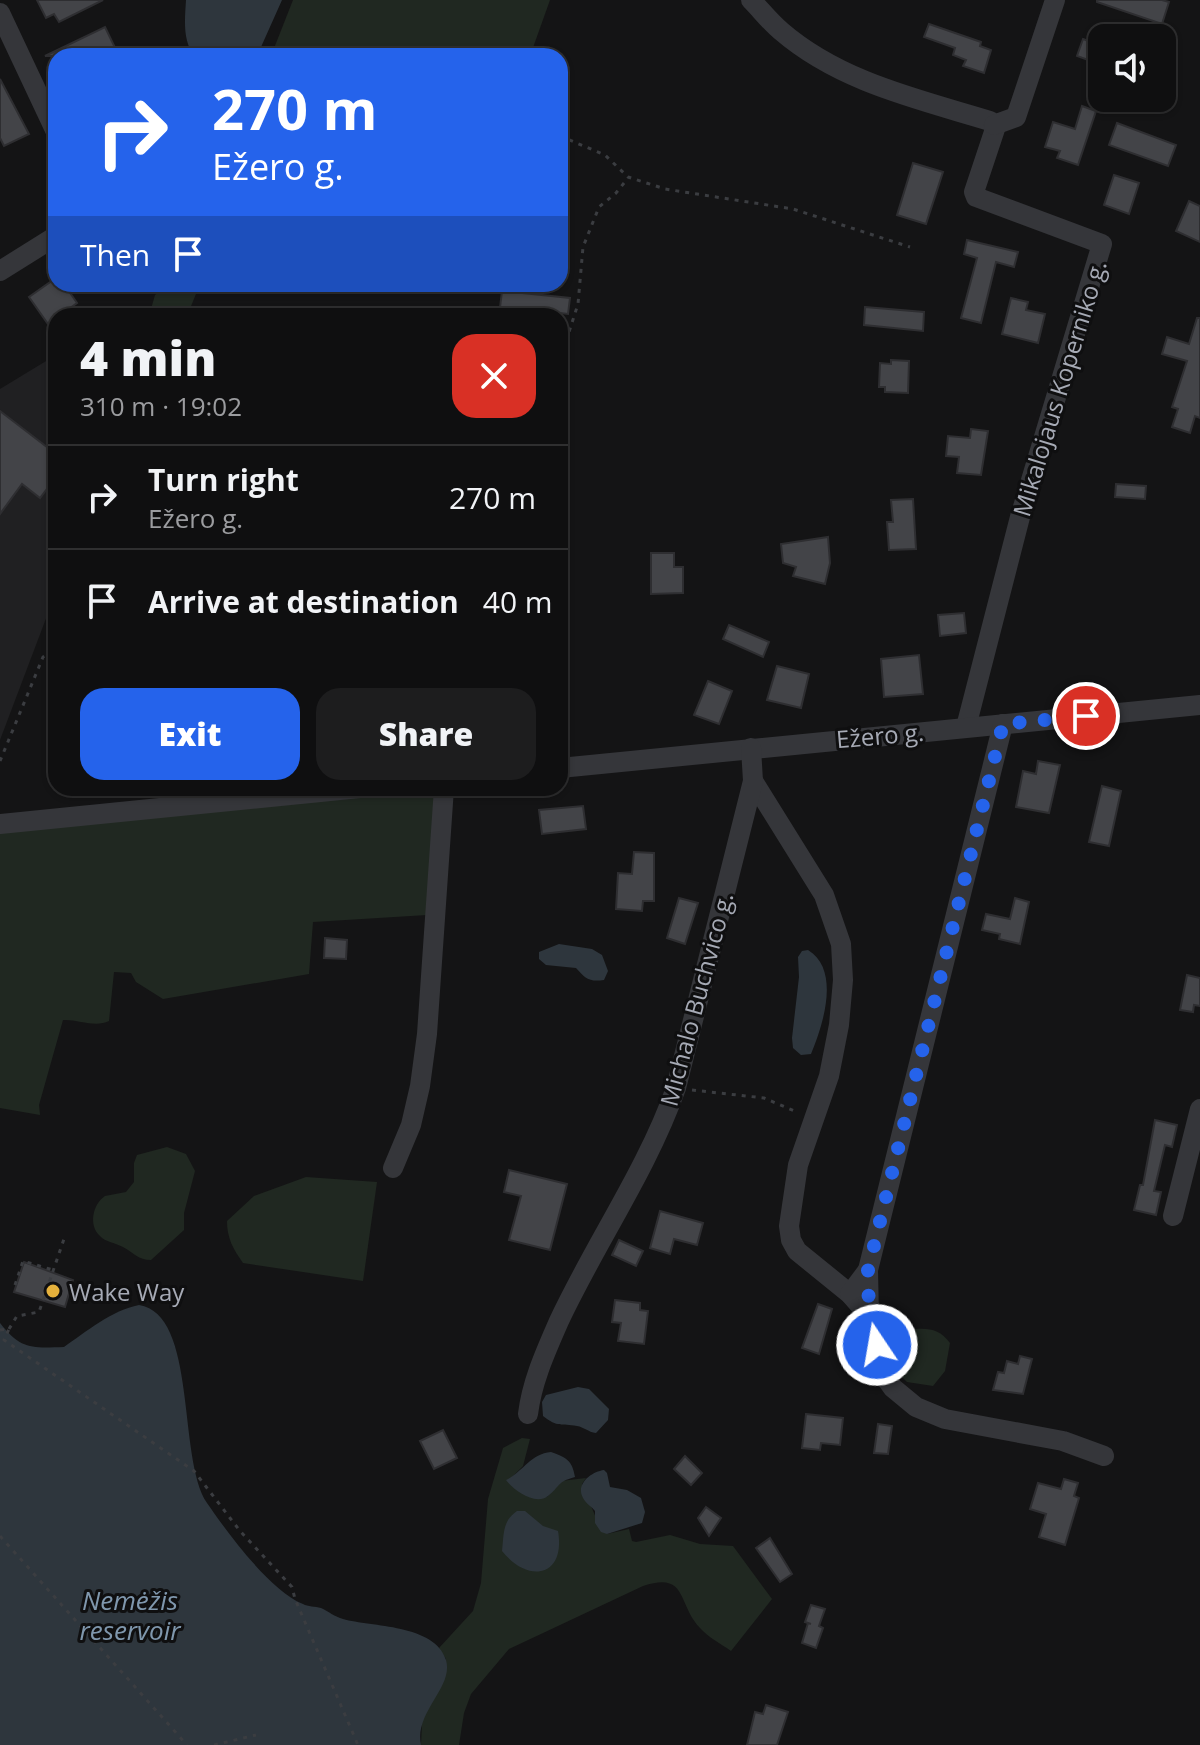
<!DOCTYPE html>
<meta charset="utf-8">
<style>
body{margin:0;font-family:"Open Sans",sans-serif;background:#1d1d1e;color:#f1f3f6;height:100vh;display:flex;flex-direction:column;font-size:30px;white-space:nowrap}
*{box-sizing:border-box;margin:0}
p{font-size:26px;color:#9b9c9f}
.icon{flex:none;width:44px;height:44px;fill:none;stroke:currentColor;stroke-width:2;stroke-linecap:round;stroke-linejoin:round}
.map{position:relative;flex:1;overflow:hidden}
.details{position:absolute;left:48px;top:308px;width:520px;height:488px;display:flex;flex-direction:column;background:#0f0f10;border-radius:24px;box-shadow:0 2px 6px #0004,0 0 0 2px #2f2f30}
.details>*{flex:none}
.top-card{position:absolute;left:48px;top:48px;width:520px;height:244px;border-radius:24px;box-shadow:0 2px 6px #0004,0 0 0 2px #2f2f30;background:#2563eb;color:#fff;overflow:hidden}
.tools{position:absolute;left:1088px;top:24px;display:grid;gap:16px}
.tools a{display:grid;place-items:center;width:88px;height:88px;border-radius:16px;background:#0f0f10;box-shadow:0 2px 6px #0004,0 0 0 2px #2f2f30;font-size:40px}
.pin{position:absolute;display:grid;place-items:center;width:68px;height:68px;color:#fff;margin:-34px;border:4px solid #fff;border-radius:50%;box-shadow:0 2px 8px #0007}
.me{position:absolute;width:88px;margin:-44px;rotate:348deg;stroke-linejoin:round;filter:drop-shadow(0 0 6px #0008)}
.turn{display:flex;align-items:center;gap:28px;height:168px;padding:0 32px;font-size:36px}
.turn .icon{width:104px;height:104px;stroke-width:2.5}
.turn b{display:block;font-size:56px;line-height:68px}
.then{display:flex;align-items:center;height:76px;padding:0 32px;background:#0003;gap:16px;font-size:30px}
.round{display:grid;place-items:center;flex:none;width:84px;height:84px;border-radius:24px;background:#1d1d1e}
.summary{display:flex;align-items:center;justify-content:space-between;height:136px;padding:0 32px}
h1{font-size:48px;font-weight:800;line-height:60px}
.cta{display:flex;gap:16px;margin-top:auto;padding:16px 32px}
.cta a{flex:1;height:92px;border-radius:24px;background:#2563eb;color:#fff;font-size:32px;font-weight:800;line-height:92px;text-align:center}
.cta a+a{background:#1d1d1e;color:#f1f3f6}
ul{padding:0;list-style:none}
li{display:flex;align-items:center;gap:24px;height:104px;padding:0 32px;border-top:2px solid #2f2f30}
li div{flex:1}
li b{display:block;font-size:30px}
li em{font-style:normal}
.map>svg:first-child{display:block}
.built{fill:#202022}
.green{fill:#202821}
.water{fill:#2e363d}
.building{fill:#434448;stroke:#2e2e31;stroke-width:2}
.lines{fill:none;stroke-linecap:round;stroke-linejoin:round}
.path{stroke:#3b3d41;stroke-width:3;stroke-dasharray:4 6;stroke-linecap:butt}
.minor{stroke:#35363a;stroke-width:20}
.route{stroke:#2563eb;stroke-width:14;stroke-dasharray:0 25.2}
.poi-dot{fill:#e5b13c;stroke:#0f0f10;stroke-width:3}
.labels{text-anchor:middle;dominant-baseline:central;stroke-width:6;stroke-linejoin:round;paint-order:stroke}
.street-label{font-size:24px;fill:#a6aab5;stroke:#0f0f10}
.poi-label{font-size:24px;fill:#a6aab5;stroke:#0f0f10;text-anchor:start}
.water-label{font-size:26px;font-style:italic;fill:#7f97ad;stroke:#0f0f10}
</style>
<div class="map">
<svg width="1200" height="1745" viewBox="0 0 1200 1745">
<rect width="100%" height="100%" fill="#141415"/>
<path class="built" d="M 56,355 L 56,592 L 0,740 L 0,389 Z"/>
<g class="green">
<path d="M 293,0 L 550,0 L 530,56 L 271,56 Z"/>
<path d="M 169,284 L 200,284 L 187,316 L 149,316 L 155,295 Z"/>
<path d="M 435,788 L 427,915 L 313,922 L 309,974 L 163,999 L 136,982 L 131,973 L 114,972 L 109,1021 C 95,1028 78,1019 63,1020 L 39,1105 L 40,1115 L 0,1108 L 0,832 Z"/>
<path d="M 167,1147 L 186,1154 L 195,1171 L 184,1213 L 184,1230 L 151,1260 C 138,1260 134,1253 123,1247 C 116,1243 105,1242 100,1236 C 88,1225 93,1204 105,1196 L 126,1192 L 134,1182 L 134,1163 L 137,1155 Z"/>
<path d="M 306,1177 L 377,1182 L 363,1281 L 243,1263 C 233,1249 227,1238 227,1221 L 254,1196 Z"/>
<path d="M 915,1329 C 931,1328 940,1330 950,1343 L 945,1371 L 933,1386 L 907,1382 L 902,1377 L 898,1348 L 908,1334 Z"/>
<path d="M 522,1438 L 530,1439 L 523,1466 L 510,1479 L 547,1497 L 561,1481 L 586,1478 L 582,1484 L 596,1518 L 607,1534 L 629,1529 L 632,1541 L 636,1542 L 670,1535 L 700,1544 L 733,1546 L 772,1599 L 731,1651 C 721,1644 708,1637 700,1628 C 677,1604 688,1571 643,1586 L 509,1649 L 471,1694 L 464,1713 L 459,1745 L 421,1745 L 422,1722 L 446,1659 L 439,1648 L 473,1611 L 481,1583 L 488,1499 L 503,1448 Z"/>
</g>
<g class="water">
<path d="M 186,0 L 282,0 L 257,56 L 195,56 C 182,42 185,18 186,0 Z"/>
<path d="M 559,944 L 592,949 L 602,955 L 608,971 L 604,980 C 589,982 586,979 576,968 L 546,965 L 539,959 L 539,952 Z"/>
<path d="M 808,950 C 841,970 823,1025 811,1054 L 801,1055 L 793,1048 L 792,1038 L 799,977 L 798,957 L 802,951 Z"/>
<path d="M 139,1305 C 198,1314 177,1458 207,1503 C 227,1532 270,1591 303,1604 C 308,1607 315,1606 321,1608 C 328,1611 335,1617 343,1619 C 371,1627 435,1624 446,1660 C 454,1687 414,1712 421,1745 L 0,1745 L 0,1323 C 21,1350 32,1348 64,1347 C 86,1332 112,1310 139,1305 Z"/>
<path d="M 578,1387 L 589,1389 L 609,1409 L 608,1420 L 596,1433 C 588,1432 584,1427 577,1426 C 561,1423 558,1428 543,1416 L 542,1402 L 546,1395 Z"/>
<path d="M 551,1452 C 567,1458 572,1460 575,1477 C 556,1482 560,1487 548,1496 C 535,1506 513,1490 506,1480 C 524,1471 530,1454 551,1452 Z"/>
<path d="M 604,1470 L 607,1473 L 610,1487 L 627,1490 L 641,1498 L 645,1512 L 642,1523 L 607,1534 L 601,1532 L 595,1523 L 595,1511 C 592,1507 588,1505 585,1501 C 573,1486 590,1472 604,1470 Z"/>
<path d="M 517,1511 L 525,1511 L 543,1526 L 558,1531 C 566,1577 528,1584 502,1551 C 504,1535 502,1521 517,1511 Z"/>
</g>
<g class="building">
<path d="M 37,0 L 103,0 L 59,22 L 54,14 L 46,18 Z"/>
<path d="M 1097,0 L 1162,0 L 1169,2 L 1162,24 L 1097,2 Z"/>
<path d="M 929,24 L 981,42 L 980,46 L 991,50 L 984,73 L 963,66 L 966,60 L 953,55 L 955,48 L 924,37 Z"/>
<path d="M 105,27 L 119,56 L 45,56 Z"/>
<path d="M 1083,39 L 1102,46 L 1102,65 L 1077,56 Z"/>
<path d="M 0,79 L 29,134 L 4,146 L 0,138 Z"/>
<path d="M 1082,106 L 1096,111 L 1078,165 L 1057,158 L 1060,151 L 1045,147 L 1053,122 L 1075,129 Z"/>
<path d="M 1117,123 L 1176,145 L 1168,166 L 1109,145 Z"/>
<path d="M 913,163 L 943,172 L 926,224 L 897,215 Z"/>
<path d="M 1114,175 L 1139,183 L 1129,214 L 1104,205 Z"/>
<path d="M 1189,201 L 1200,206 L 1200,242 L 1176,231 Z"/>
<path d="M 967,240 L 1018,252 L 1014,267 L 996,262 L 981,323 L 961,318 L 977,258 L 964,254 Z"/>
<path d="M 56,278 L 56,284 L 64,284 L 77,303 L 48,324 L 29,297 Z"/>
<path d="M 502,291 L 570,298 L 568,314 L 527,309 L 526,316 L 499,316 Z"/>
<path d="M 1011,298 L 1028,302 L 1026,310 L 1045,314 L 1038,343 L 1002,334 Z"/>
<path d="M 865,307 L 924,312 L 923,331 L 864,325 Z"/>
<path d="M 1197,318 L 1200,318 L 1200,418 L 1195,416 L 1190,433 L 1172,427 L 1178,409 L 1172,407 L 1187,361 L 1162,354 L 1167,337 L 1189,344 Z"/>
<path d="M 891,360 L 909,361 L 908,393 L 885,392 L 885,387 L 879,387 L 880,363 L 891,364 Z"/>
<path d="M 0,411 L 56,454 L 56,477 L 40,498 L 22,484 L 0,514 Z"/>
<path d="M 971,429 L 988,431 L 981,475 L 957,473 L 959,457 L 946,456 L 948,436 L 970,438 Z"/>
<path d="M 1116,484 L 1146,486 L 1145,499 L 1115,497 Z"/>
<path d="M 913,499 L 916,549 L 889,550 L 887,522 L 893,522 L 891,500 Z"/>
<path d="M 828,537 L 830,563 L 825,584 L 793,576 L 796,567 L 783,563 L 781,544 Z"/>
<path d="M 651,553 L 674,553 L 674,567 L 683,567 L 683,593 L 651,594 Z"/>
<path d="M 964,613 L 966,633 L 940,636 L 938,615 Z"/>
<path d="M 729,625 L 769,642 L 763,657 L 723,639 Z"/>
<path d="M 919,655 L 923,694 L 884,697 L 881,659 Z"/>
<path d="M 777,666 L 809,674 L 801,708 L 767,700 Z"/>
<path d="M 708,681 L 732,691 L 719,724 L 694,715 Z"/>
<path d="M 1038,761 L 1060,765 L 1049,813 L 1016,807 L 1023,771 L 1036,774 Z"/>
<path d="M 1102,786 L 1121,791 L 1109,846 L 1089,842 Z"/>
<path d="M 583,806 L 586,829 L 542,834 L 539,810 Z"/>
<path d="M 634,852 L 654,853 L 654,901 L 643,901 L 642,911 L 616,909 L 618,873 L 632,874 Z"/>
<path d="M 679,898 L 698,903 L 685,944 L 667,938 Z"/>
<path d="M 1015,898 L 1029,902 L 1020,944 L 999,939 L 1000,934 L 982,930 L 986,914 L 1010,919 Z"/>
<path d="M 325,938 L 347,940 L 346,959 L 324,958 Z"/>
<path d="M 1187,975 L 1200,978 L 1200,1006 L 1194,1005 L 1193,1012 L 1180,1010 Z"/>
<path d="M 1155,1120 L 1177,1125 L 1172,1147 L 1165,1145 L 1154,1191 L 1161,1192 L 1156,1215 L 1134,1210 L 1140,1185 L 1143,1185 Z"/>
<path d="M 509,1170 L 567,1184 L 550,1250 L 509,1240 L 521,1196 L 504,1192 Z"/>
<path d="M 660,1211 L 703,1223 L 697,1245 L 674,1239 L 670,1254 L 650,1248 Z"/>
<path d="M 619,1240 L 643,1251 L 636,1266 L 612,1255 Z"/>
<path d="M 24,1262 L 73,1280 L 65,1307 L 14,1292 Z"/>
<path d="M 615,1300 L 640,1303 L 640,1310 L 648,1311 L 644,1344 L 618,1341 L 621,1323 L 612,1322 Z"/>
<path d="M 818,1304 L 832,1309 L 819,1354 L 802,1348 Z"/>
<path d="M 1020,1356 L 1032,1359 L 1023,1394 L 993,1390 L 998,1372 L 1004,1373 L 1007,1361 L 1018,1364 Z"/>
<path d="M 806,1414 L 843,1418 L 840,1445 L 821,1443 L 820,1450 L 802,1448 Z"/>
<path d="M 878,1424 L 892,1426 L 888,1454 L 874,1453 Z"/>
<path d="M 443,1430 L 457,1458 L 434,1469 L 420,1441 Z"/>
<path d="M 685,1456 L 702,1473 L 691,1485 L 674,1469 Z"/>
<path d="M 1064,1479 L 1078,1483 L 1074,1496 L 1079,1498 L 1065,1545 L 1039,1537 L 1046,1514 L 1030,1509 L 1038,1483 L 1061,1489 Z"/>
<path d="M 706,1507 L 721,1518 L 709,1536 L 698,1518 Z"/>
<path d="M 770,1538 L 792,1574 L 780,1582 L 756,1548 Z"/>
<path d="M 811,1605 L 825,1609 L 819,1626 L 823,1628 L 816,1648 L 802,1643 L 808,1623 L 811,1624 L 805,1622 Z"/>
<path d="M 766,1705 L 788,1712 L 777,1745 L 747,1745 L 755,1712 L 763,1714 Z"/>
</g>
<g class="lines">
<g class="path">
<path d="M 560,136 L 605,155 L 628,177 L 665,189 L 793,209 L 910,247"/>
<path d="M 560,360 L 578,304 L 583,247 L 599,207 L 616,193 L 628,178"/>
<path d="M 0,761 L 43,657 L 56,649"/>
<path d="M 692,1090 L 764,1098 L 797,1112"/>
<path d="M 15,1285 L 23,1261 L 53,1270"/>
<path d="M 9,1329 L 17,1316 L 39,1312 L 65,1236"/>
<path d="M 0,1330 L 9,1329 L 4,1340 L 194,1471 L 240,1531 L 292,1587 L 295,1599 L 358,1745"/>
<path d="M 0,1536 L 187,1745"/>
<path d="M 214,1745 L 256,1735"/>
</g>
<g class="minor">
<path d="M 751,0 C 761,10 770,22 781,31 C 840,82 918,99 990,121 L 995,129 L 974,192 L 976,197 L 1102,244 L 1020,517 L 966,727"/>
<path d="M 0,13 L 56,132"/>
<path d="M 994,125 L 1016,117 L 1055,0"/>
<path d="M 0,271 L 56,236"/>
<path d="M 560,768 L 1200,705"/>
<path d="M 753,781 L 824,895 L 841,944 L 843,980 L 839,1025 L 829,1076 L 798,1165 L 789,1226 L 791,1240 L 797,1251 L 850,1294 L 869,1316 L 885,1377 L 893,1388 L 916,1407 L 945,1419 L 1063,1441 L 1104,1456"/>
<path d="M 0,824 L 360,788"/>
<path d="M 393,1168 L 411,1125 L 420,1086 L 427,1034 L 444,788"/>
<path d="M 1173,1216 L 1200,1109"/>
<path d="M 868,1270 L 1003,724"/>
<path d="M 850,1294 L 868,1270 L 869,1316"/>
<path d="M 528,1414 C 532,1381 546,1351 559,1321 C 596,1242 647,1170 676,1088 L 753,781 L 751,748"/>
</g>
</g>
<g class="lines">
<path class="route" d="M 877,1345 L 869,1316 L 868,1270 L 1003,724 L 1086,716"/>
</g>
<circle class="poi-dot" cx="53" cy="1291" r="8"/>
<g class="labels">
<g class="street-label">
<text transform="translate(1059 388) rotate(-73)">Mikalojaus Koperniko g.</text>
<text transform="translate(880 735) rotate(-5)">Ežero g.</text>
<text transform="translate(696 999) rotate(-75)">Michalo Buchvico g.</text>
</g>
<g class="poi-label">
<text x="69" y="1291">Wake Way</text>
</g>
<g class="water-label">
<text x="130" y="1600">Nemėžis<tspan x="130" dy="30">reservoir</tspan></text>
</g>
</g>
</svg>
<div class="tools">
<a><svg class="icon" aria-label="sound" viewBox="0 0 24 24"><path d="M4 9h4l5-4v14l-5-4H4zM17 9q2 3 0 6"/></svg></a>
</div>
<div class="pin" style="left:1086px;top:716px;background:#d93025"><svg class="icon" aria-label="arrive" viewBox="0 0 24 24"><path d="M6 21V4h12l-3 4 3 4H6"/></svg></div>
<svg class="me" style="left:877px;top:1345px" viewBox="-20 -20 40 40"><circle r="17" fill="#2563eb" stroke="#fff" stroke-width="3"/><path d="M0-11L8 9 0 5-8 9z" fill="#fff"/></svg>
<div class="top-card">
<div class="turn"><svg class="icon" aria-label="right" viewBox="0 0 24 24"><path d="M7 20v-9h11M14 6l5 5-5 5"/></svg><div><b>270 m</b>Ežero g.</div></div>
<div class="then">Then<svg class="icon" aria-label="arrive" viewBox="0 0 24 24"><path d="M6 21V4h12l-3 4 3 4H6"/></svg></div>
</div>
<section class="details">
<div class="summary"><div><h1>4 min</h1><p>310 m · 19:02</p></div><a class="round" style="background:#d93025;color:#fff"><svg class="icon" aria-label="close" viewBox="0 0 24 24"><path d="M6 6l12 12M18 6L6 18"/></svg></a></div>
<ul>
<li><svg class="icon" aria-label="right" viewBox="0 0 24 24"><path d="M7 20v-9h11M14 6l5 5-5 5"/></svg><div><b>Turn right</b><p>Ežero g.</p></div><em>270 m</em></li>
<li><svg class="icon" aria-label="arrive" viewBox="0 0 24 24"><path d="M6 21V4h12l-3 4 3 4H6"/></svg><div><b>Arrive at destination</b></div><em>40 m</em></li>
</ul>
<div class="cta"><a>Exit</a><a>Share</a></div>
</section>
</div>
